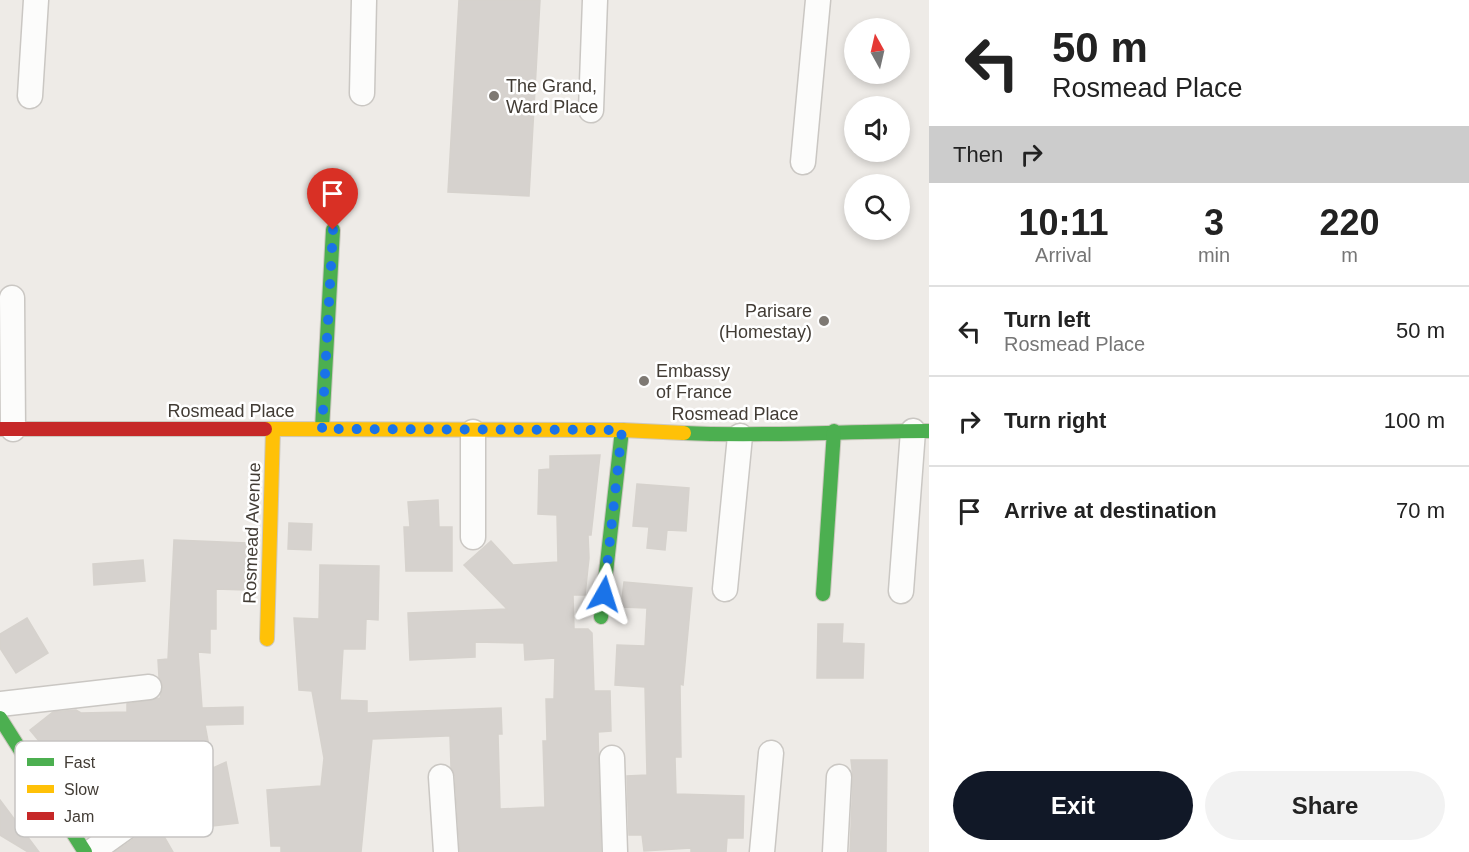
<!DOCTYPE html>
<style>
body{margin:0;font-family:Arial,sans-serif;background:#f2f2f2;color:#222;height:100vh;display:flex;flex-direction:column;font-size:22px;white-space:nowrap}
*{box-sizing:border-box;margin:0}
p{font-size:20px;color:#767676}
.icon{flex:none;width:33px;height:33px;fill:none;stroke:currentColor;stroke-width:2;stroke-linecap:round;stroke-linejoin:round}
.map{position:relative;flex:1;overflow:hidden}
.side{display:flex;flex-direction:column;background:#fff;width:540px}
.side>*{flex:none}
.hud{background:#fff;color:#222;overflow:hidden}
.needle{width:39px;rotate:352deg}
.fabs{position:absolute;left:844px;top:18px;display:grid;gap:12px}
.fabs a{display:grid;place-items:center;width:66px;height:66px;border-radius:50%;background:#fff;box-shadow:0 3px 9px #0003;font-size:30px}
.pin{position:absolute;display:grid;place-items:center;width:51px;height:51px;color:#fff;margin:-62px -26px;border-radius:50% 50% 50% 0;rotate:-45deg;box-shadow:0 0 6px #0007}
.pin .icon{rotate:45deg}
.me{position:absolute;width:66px;margin:-33px;rotate:6deg;stroke-linejoin:round;filter:drop-shadow(0 0 4px #0008)}
.turn{display:flex;align-items:center;gap:21px;height:126px;padding:0 24px;font-size:27px}
.turn .icon{width:78px;height:78px;stroke-width:2.5}
.turn b{display:block;font-size:42px;line-height:51px}
.then{display:flex;align-items:center;height:57px;padding:0 24px;background:#0003;gap:12px;font-size:22px}
.eta{display:flex;justify-content:space-evenly;align-items:center;height:102px;text-align:center}
.eta b{font-size:36px;font-weight:800;line-height:42px}
.action{display:flex;gap:12px;margin-top:auto;padding:12px 24px}
.action a{flex:1;height:69px;border-radius:36px;background:#111827;color:#fff;font-size:24px;font-weight:800;line-height:69px;text-align:center}
.action a+a{background:#f2f2f2;color:#222}
ul{padding:0;list-style:none}
li{display:flex;align-items:center;gap:18px;height:90px;padding:0 24px;border-top:2px solid #e0e0e0}
li div{flex:1}
li b{display:block;font-size:22px}
li em{font-style:normal}
main{display:flex;flex:1;min-height:0}
.map>svg:first-child{display:block}
.building{fill:#d6d2ce;stroke:#d6d2cd;stroke-width:1.5}
.lines{fill:none;stroke-linecap:round;stroke-linejoin:round}
.street-casing{stroke:#cac7c3;stroke-width:27}
.fast-casing{stroke:#ccc8bf;stroke-width:16}
.slow-casing{stroke:#ccc8bf;stroke-width:16}
.jam-casing{stroke:#ccc8bf;stroke-width:16}
.street{stroke:#fcfcfb;stroke-width:24}
.fast{stroke:#4caf50;stroke-width:14}
.slow{stroke:#ffc107;stroke-width:14}
.jam{stroke:#c62828;stroke-width:14}
.route{stroke:#1a73e8;stroke-width:10;stroke-dasharray:0 18}
.poi-dot{fill:#7e7973;stroke:#fff;stroke-width:2}
.labels{text-anchor:middle;dominant-baseline:central;stroke-width:5;stroke-linejoin:round;paint-order:stroke}
.poi-label{font-size:18px;fill:#423c35;stroke:#fff;text-anchor:start}
.street-label{font-size:18px;fill:#423c35;stroke:#fff}
.key{fill:#fff;stroke:#c6c4c2;stroke-width:1.5}
.key-label{font-size:16px;fill:#423c35}
</style>
<main>
<div class="map">
<svg width="929" height="852" viewBox="0 0 929 852">
<rect width="100%" height="100%" fill="#eeebe7"/>
<g class="building">
<path d="M 459,0 L 540,0 L 529,196 L 448,192 Z"/>
<path d="M 600,455 L 591,535 L 588,535 L 589,558 L 585,595 L 573,595 L 574,629 L 588,629 L 592,633 L 594,691 L 610,691 L 611,731 L 598,732 L 601,852 L 460,852 L 455,776 L 451,767 L 450,736 L 446,736 L 372,739 L 361,852 L 281,852 L 281,846 L 271,846 L 267,790 L 321,786 L 324,758 L 312,691 L 299,690 L 294,618 L 319,619 L 320,565 L 379,566 L 378,620 L 366,619 L 365,649 L 343,649 L 340,700 L 367,701 L 367,713 L 501,708 L 502,734 L 498,734 L 500,809 L 545,807 L 543,741 L 547,741 L 546,699 L 554,699 L 555,658 L 525,660 L 524,643 L 475,642 L 475,657 L 410,660 L 408,613 L 507,609 L 464,565 L 491,541 L 513,565 L 558,562 L 557,515 L 538,514 L 539,470 L 550,469 L 550,456 Z"/>
<path d="M 637,484 L 689,488 L 686,531 L 667,530 L 665,550 L 647,548 L 649,527 L 633,526 Z"/>
<path d="M 438,500 L 439,527 L 452,527 L 452,571 L 406,571 L 404,527 L 410,527 L 408,502 Z"/>
<path d="M 289,523 L 312,524 L 311,550 L 288,549 Z"/>
<path d="M 174,540 L 247,543 L 245,590 L 216,589 L 216,629 L 210,629 L 210,653 L 198,652 L 202,708 L 243,707 L 243,724 L 205,725 L 213,768 L 226,762 L 238,823 L 195,828 L 187,778 L 180,782 L 173,772 L 114,816 L 68,767 L 64,771 L 30,730 L 53,712 L 76,710 L 81,713 L 127,712 L 127,704 L 160,698 L 163,686 L 159,677 L 158,660 L 168,659 Z"/>
<path d="M 143,560 L 145,581 L 94,585 L 93,564 Z"/>
<path d="M 624,582 L 692,588 L 683,685 L 680,684 L 681,757 L 675,757 L 676,794 L 744,796 L 743,838 L 727,838 L 726,852 L 691,852 L 691,848 L 644,851 L 642,835 L 629,835 L 627,776 L 647,775 L 645,687 L 615,685 L 617,645 L 645,646 L 647,608 L 621,607 Z"/>
<path d="M 27,618 L 48,653 L 16,673 L 0,648 L 0,634 Z"/>
<path d="M 818,624 L 843,624 L 842,643 L 864,644 L 863,678 L 817,678 Z"/>
<path d="M 851,760 L 887,760 L 886,852 L 850,852 L 853,778 Z"/>
<path d="M 0,800 L 39,852 L 28,852 L 0,835 Z"/>
<path d="M 157,824 L 173,852 L 115,852 L 141,834 Z"/>
</g>
<g class="lines">
<defs>
<g id="street">
<path d="M 362,93 L 364,0"/>
<path d="M 30,96 L 36,0"/>
<path d="M 591,110 L 595,0"/>
<path d="M 803,162 L 818,0"/>
<path d="M 12,298 L 13,429"/>
<path d="M 473,432 L 473,537"/>
<path d="M 725,589 L 740,436"/>
<path d="M 901,591 L 913,431"/>
<path d="M 0,704 L 149,687"/>
<path d="M 612,758 L 615,852"/>
<path d="M 441,777 L 446,852"/>
<path d="M 91,852 L 172,794"/>
<path d="M 762,852 L 771,753"/>
<path d="M 835,852 L 839,777"/>
</g>
<g id="fast">
<path d="M 322,429 L 333,230"/>
<path d="M 684,433 C 765,437 847,431 929,431"/>
<path d="M 823,594 L 834,431"/>
<path d="M 601,617 L 622,430"/>
<path d="M 0,718 L 85,852"/>
</g>
<g id="slow">
<path d="M 265,429 L 622,430 L 684,433"/>
<path d="M 267,639 L 273,429"/>
</g>
<path id="jam" d="M 0,429 L 265,429"/>
</defs>
<use href="#street" class="street-casing"/>
<use href="#fast" class="fast-casing"/>
<use href="#slow" class="slow-casing"/>
<use href="#jam" class="jam-casing"/>
<use href="#street" class="street"/>
<use href="#fast" class="fast"/>
<use href="#slow" class="slow"/>
<use href="#jam" class="jam"/>
</g>
<g class="lines">
<path class="route" d="M 333,230 L 322,429 L 622,430 L 604,594"/>
</g>
<g class="poi-dot">
<circle cx="494" cy="96" r="6"/>
<circle cx="824" cy="321" r="6"/>
<circle cx="644" cy="381" r="6"/>
</g>
<g class="labels">
<g class="poi-label">
<text x="506" y="86">The Grand,<tspan x="506" dy="21">Ward Place</tspan></text>
<text x="812" y="311" text-anchor="end">Parisare<tspan x="812" dy="21">(Homestay)</tspan></text>
<text x="656" y="371">Embassy<tspan x="656" dy="21">of France</tspan></text>
</g>
<g class="street-label">
<text x="231" y="411">Rosmead Place</text>
<text x="735" y="414">Rosmead Place</text>
<text transform="translate(252 533) rotate(-88)">Rosmead Avenue</text>
</g>
</g>
<rect x="15" y="741" width="198" height="96" rx="9" class="key"/>
<rect x="27" y="758" width="27" height="8" fill="#4caf50"/>
<rect x="27" y="785" width="27" height="8" fill="#ffc107"/>
<rect x="27" y="812" width="27" height="8" fill="#c62828"/>
<g class="key-label">
<text x="64" y="768">Fast</text>
<text x="64" y="795">Slow</text>
<text x="64" y="822">Jam</text>
</g>
</svg>
<div class="fabs">
<a><svg class="needle" viewBox="-14 -14 28 28"><path d="M0-13l5 13h-10z" fill="#e53935"/><path d="M0 13l5-13h-10z" fill="#767676"/></svg></a>
<a><svg class="icon" aria-label="sound" viewBox="0 0 24 24"><path d="M4 9h4l5-4v14l-5-4H4zM17 9q2 3 0 6"/></svg></a>
<a><svg class="icon" aria-label="search" viewBox="0 0 24 24"><circle cx="10" cy="10" r="6"/><path d="M15 15l6 6"/></svg></a>
</div>
<div class="pin" style="left:333px;top:230px;background:#d93025"><svg class="icon" aria-label="arrive" viewBox="0 0 24 24"><path d="M6 21V4h12l-3 4 3 4H6"/></svg></div>
<svg class="me" style="left:604px;top:594px" viewBox="-20 -20 40 40"><path d="M0-17L14 15 0 8-14 15z" fill="#1a73e8" stroke="#fff" stroke-width="4"/></svg>
</div>
<section class="side">
<div class="hud">
<div class="turn"><svg class="icon" aria-label="left" viewBox="0 0 24 24"><path d="M17 20v-9H6M10 6l-5 5 5 5"/></svg><div><b>50 m</b>Rosmead Place</div></div>
<div class="then">Then<svg class="icon" aria-label="right" viewBox="0 0 24 24"><path d="M7 20v-9h11M14 6l5 5-5 5"/></svg></div>
</div>
<div class="eta">
<div><b>10:11</b><p>Arrival</p></div>
<div><b>3</b><p>min</p></div>
<div><b>220</b><p>m</p></div>
</div>
<ul>
<li><svg class="icon" aria-label="left" viewBox="0 0 24 24"><path d="M17 20v-9H6M10 6l-5 5 5 5"/></svg><div><b>Turn left</b><p>Rosmead Place</p></div><em>50 m</em></li>
<li><svg class="icon" aria-label="right" viewBox="0 0 24 24"><path d="M7 20v-9h11M14 6l5 5-5 5"/></svg><div><b>Turn right</b></div><em>100 m</em></li>
<li><svg class="icon" aria-label="arrive" viewBox="0 0 24 24"><path d="M6 21V4h12l-3 4 3 4H6"/></svg><div><b>Arrive at destination</b></div><em>70 m</em></li>
</ul>
<div class="action"><a>Exit</a><a>Share</a></div>
</section>
</main>
